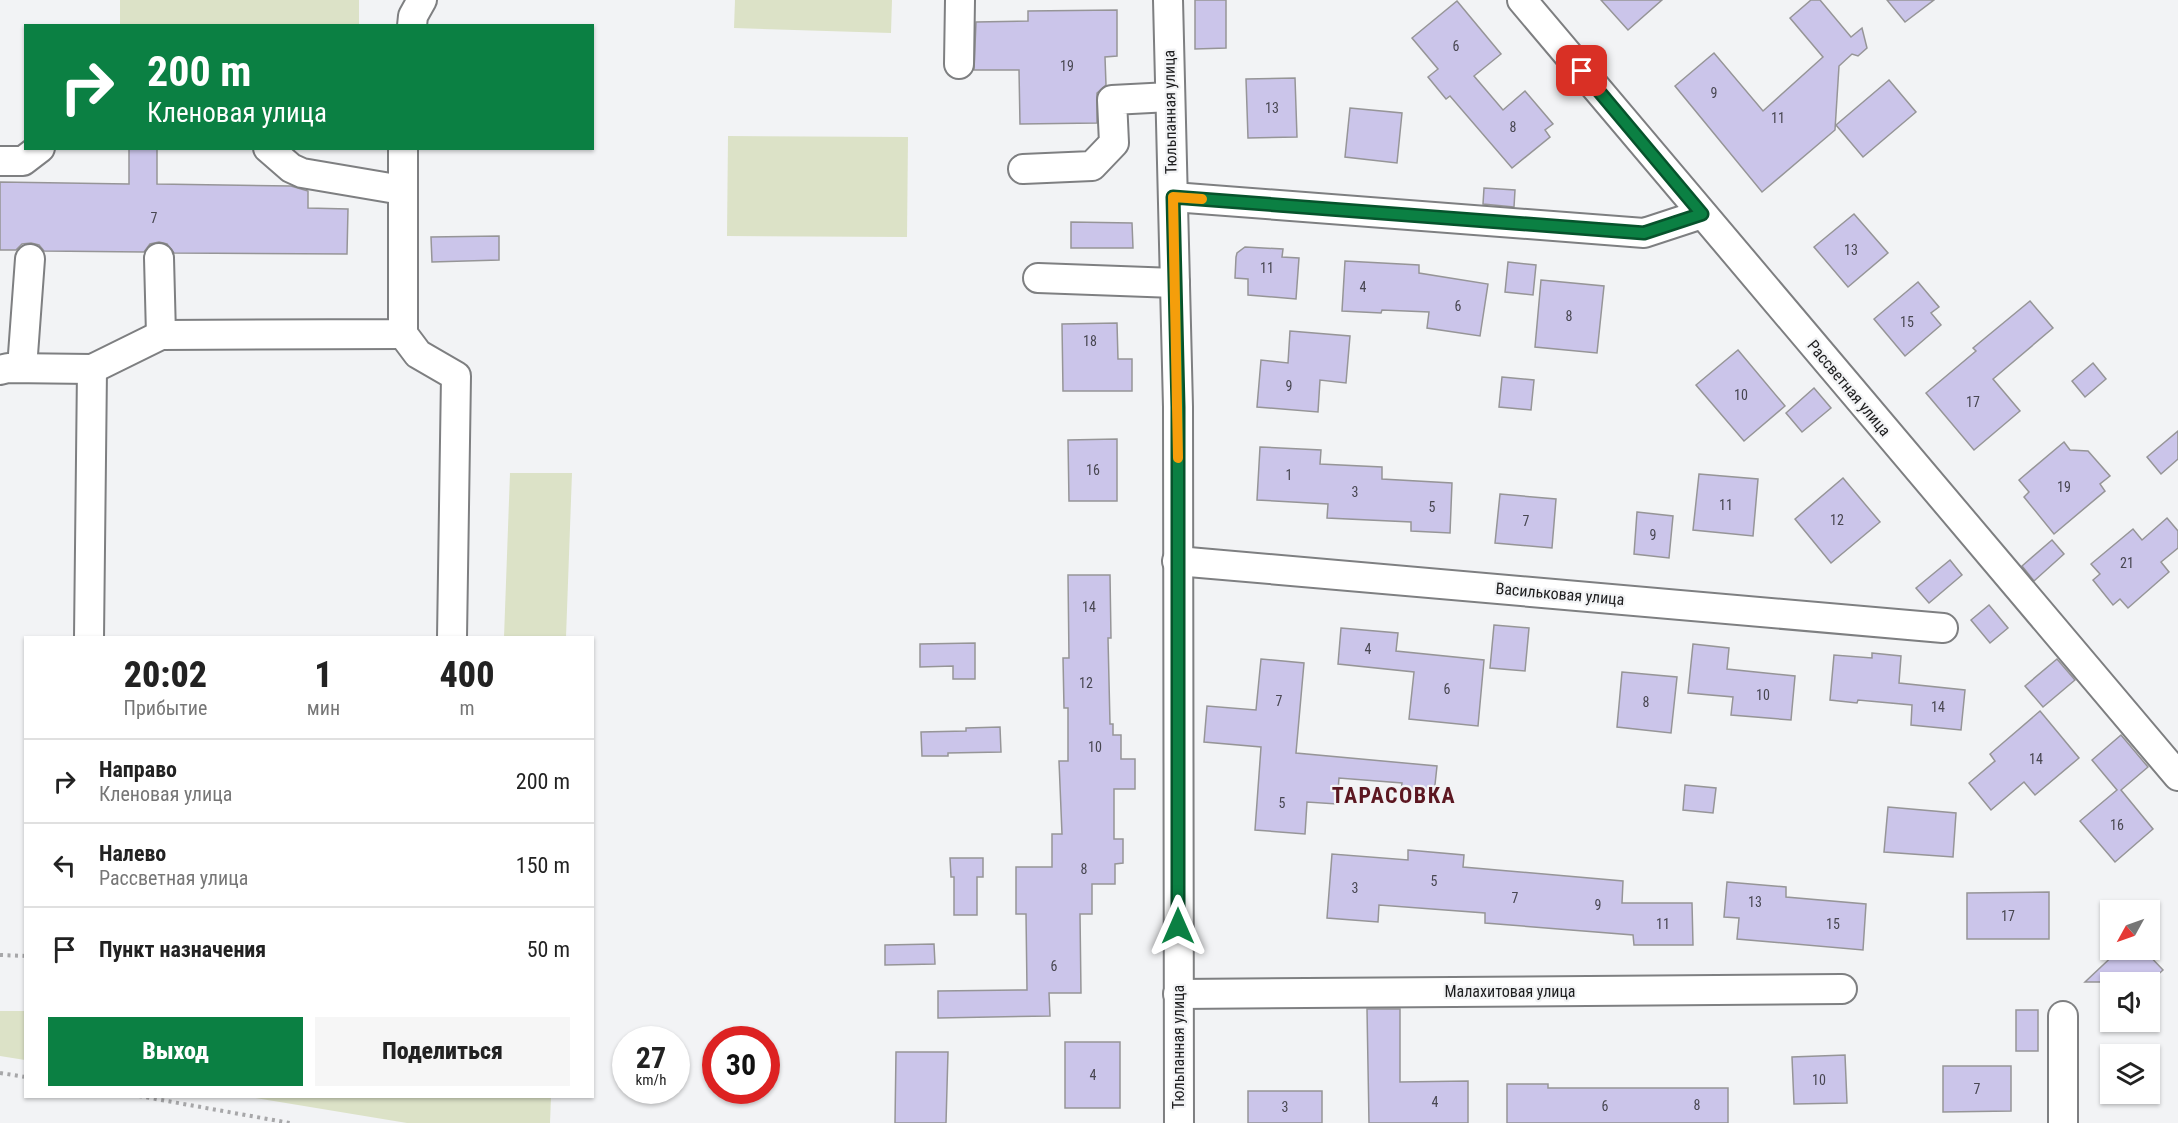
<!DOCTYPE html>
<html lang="ru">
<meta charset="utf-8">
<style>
body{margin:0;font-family:"Roboto Condensed",sans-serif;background:#f6f6f6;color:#222;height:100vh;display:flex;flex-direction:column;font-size:22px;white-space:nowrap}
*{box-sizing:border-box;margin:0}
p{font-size:20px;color:#767676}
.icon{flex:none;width:33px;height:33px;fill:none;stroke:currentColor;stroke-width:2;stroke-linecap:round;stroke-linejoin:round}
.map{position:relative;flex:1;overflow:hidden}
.panel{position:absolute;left:24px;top:636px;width:570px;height:462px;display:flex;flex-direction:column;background:#fff;border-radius:0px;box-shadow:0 2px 4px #0004}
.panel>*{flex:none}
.hud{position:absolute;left:24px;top:24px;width:570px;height:126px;border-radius:0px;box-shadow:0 2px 4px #0004;background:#0b8043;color:#fff;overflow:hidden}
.needle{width:39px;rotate:230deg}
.fabs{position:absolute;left:2100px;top:900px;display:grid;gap:12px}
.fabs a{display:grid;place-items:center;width:60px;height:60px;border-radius:0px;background:#fff;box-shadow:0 2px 4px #0004;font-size:30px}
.speed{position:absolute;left:612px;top:1026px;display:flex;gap:12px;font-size:30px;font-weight:700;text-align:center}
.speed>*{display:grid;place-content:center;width:78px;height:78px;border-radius:50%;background:#fff;box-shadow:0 2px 4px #0004;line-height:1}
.speed small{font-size:15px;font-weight:400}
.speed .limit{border:9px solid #d22;background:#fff;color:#111}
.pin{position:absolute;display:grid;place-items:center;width:51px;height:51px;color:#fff;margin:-26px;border-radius:12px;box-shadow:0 3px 9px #0006}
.me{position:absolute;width:66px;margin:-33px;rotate:0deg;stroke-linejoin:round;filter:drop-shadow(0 0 4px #0008)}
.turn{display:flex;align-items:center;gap:21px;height:126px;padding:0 24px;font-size:27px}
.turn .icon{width:78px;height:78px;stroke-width:2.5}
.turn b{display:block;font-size:42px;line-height:51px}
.eta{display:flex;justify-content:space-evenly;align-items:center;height:102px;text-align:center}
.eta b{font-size:36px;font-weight:800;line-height:42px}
.button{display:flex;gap:12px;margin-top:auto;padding:12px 24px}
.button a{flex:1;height:69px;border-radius:0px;background:#0b8043;color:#fff;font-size:24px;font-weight:800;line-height:69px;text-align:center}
.button a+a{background:#f6f6f6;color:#222}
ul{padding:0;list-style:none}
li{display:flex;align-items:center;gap:18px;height:84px;padding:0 24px;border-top:2px solid #e0e0e0}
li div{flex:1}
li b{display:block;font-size:22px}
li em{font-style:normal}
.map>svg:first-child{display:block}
.green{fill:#dce2c7}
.building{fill:#cbc5ea;stroke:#969597;stroke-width:1.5}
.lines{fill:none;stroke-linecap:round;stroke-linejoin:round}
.minor-casing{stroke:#7e7f81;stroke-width:32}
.path{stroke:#a7a7a9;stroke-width:4;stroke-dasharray:3 4.5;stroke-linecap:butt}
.minor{stroke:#fff;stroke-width:28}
.route-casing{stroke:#07532c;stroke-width:15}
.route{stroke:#0b8043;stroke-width:10}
.slow{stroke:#f59e0b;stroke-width:10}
.labels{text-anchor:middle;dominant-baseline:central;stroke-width:4.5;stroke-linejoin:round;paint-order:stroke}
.number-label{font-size:14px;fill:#484751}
.street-label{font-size:16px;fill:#1d1d1e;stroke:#f2f3f5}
.district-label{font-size:22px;font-weight:bold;letter-spacing:1.5px;fill:#5c1721;stroke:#f2f3f5}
</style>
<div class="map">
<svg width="2178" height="1123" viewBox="0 0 2178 1123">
<rect width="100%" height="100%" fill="#f2f3f5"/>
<g class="green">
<rect x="120" y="0" width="239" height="25"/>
<path d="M 735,0 L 892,0 L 891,33 L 734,28 Z"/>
<path d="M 728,136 L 908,137 L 907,237 L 727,236 Z"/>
<path d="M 510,473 L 572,473 L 566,637 L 504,637 Z"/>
<path d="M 25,1011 L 25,1060 L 0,1056 L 0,1011 Z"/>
<path d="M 250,1097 L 551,1097 L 550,1123 L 407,1123 Z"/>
</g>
<g class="building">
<path d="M 1195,0 L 1226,0 L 1226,48 L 1195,49 Z"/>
<path d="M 1601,0 L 1662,0 L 1628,30 Z"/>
<path d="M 1811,0 L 1820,0 L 1851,37 L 1862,28 L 1867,48 L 1858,56 L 1852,54 L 1839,66 L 1835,130 L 1762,192 L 1675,86 L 1714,53 L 1763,111 L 1823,57 L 1790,18 Z"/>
<path d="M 1887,0 L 1934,0 L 1905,22 Z"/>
<path d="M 1457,1 L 1501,54 L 1474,76 L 1503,110 L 1525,91 L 1553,124 L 1545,130 L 1550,137 L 1512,168 L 1450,96 L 1446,99 L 1428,77 L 1438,69 L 1412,38 Z"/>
<path d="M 1117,10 L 1117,56 L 1105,57 L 1106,85 L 1097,93 L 1097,123 L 1020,124 L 1019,70 L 974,70 L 976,22 L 1028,21 L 1028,11 Z"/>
<path d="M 1295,78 L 1297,137 L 1248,138 L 1246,79 Z"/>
<path d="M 1889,80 L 1916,112 L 1863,157 L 1836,125 Z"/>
<path d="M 1350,108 L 1402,113 L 1397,163 L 1345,157 Z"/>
<path d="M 129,148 L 157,148 L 157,184 L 291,186 L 308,191 L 308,208 L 348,209 L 347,254 L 174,253 L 167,244 L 159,242 L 150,244 L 144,252 L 44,251 L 39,245 L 31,243 L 22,244 L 16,250 L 0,250 L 0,182 L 129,184 Z"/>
<path d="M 1484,188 L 1515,190 L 1514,207 L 1483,204 Z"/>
<path d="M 1854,214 L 1888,253 L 1848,287 L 1814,247 Z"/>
<path d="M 1071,222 L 1132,223 L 1133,248 L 1071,248 Z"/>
<path d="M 499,236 L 499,260 L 432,262 L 431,237 Z"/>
<path d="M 1245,247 L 1283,249 L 1282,257 L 1299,258 L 1296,299 L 1248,295 L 1248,279 L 1235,278 L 1236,257 L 1237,253 Z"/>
<path d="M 1345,261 L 1419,265 L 1419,273 L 1488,284 L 1480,336 L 1427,328 L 1429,312 L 1382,310 L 1381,313 L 1342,311 Z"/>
<path d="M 1508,262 L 1536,265 L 1533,295 L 1505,292 Z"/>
<path d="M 1541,280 L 1604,286 L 1597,353 L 1535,347 Z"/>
<path d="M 1918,282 L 1939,307 L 1931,313 L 1941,325 L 1905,356 L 1874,319 Z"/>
<path d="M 2030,301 L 2053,328 L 1993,379 L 2020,411 L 1974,450 L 1926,393 L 1976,351 L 1973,348 Z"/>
<path d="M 1117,323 L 1118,359 L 1132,359 L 1132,391 L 1063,391 L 1062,324 Z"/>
<path d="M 1290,331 L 1350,336 L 1346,383 L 1320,380 L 1318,412 L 1257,407 L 1261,360 L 1288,363 Z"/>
<path d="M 1738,350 L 1785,406 L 1744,441 L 1696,385 Z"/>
<path d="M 2093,363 L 2106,379 L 2085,397 L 2072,381 Z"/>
<path d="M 1502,377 L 1534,380 L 1531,410 L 1499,407 Z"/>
<path d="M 1814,388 L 1831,408 L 1802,432 L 1786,413 Z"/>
<path d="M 2178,431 L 2178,459 L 2161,474 L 2147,457 Z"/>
<path d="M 1117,439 L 1117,501 L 1069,501 L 1068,440 Z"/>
<path d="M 2064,442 L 2070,450 L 2088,451 L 2110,476 L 2100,484 L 2105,491 L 2054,534 L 2024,497 L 2029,492 L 2019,480 Z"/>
<path d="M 1260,447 L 1321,450 L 1320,464 L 1382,467 L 1382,479 L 1452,483 L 1450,533 L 1411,531 L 1411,522 L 1327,518 L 1328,504 L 1257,500 Z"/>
<path d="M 1699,474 L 1758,479 L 1753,536 L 1693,530 Z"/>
<path d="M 1843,478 L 1880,522 L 1831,563 L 1795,519 Z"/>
<path d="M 1500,494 L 1556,499 L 1552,548 L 1495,543 Z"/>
<path d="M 1637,512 L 1673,516 L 1669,558 L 1634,554 Z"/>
<path d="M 2167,518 L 2178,531 L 2178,548 L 2161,562 L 2169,572 L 2128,608 L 2120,599 L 2113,605 L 2093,580 L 2100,574 L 2091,564 L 2133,529 L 2142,540 Z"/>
<path d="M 2052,540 L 2064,554 L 2034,581 L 2022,566 Z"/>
<path d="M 1950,560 L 1962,575 L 1929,603 L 1916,588 Z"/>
<path d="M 1068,575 L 1110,575 L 1111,638 L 1108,638 L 1110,724 L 1113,724 L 1113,735 L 1121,735 L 1121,759 L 1135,759 L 1135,789 L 1114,789 L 1114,839 L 1123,839 L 1123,863 L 1115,864 L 1115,884 L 1092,884 L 1092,914 L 1080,914 L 1081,993 L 1049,993 L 1050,1016 L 938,1018 L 938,991 L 1027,990 L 1026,914 L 1016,914 L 1016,867 L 1052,867 L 1052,834 L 1062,834 L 1059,761 L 1068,761 L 1068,708 L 1064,708 L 1063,658 L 1069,658 Z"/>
<path d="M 1989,605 L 2008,628 L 1990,643 L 1971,620 Z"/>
<path d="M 1494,625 L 1529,628 L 1525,671 L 1490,668 Z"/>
<path d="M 1341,628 L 1398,633 L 1396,651 L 1484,660 L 1478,726 L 1409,719 L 1414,672 L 1338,664 Z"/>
<path d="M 975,643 L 975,679 L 953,679 L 953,666 L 920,667 L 920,644 Z"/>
<path d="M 1693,644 L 1729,648 L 1727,669 L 1795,676 L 1791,720 L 1731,715 L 1733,697 L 1688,693 Z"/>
<path d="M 1872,653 L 1901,656 L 1899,683 L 1965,690 L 1961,730 L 1911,725 L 1912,705 L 1858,700 L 1857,703 L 1830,700 L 1834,655 L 1872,658 Z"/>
<path d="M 1261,659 L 1304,663 L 1296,753 L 1437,766 L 1434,794 L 1401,791 L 1402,783 L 1339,778 L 1337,804 L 1307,802 L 1305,834 L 1255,830 L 1261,747 L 1204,742 L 1207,706 L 1256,710 Z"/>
<path d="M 2057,659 L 2075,680 L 2043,707 L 2025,686 Z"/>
<path d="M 1622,672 L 1677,677 L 1671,733 L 1617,727 Z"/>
<path d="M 2040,711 L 2079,758 L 2035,795 L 2024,782 L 1991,810 L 1969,783 L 1995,761 L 1990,754 Z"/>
<path d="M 1000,727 L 1001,752 L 948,753 L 948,756 L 922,756 L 921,732 L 966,731 L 966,728 Z"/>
<path d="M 2121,735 L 2148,767 L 2121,790 L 2153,829 L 2115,862 L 2080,821 L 2117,790 L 2092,760 Z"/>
<path d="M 1685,785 L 1716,788 L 1713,813 L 1683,810 Z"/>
<path d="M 1888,807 L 1956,813 L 1953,857 L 1884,852 Z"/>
<path d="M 1408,850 L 1464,855 L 1463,867 L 1623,881 L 1622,903 L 1692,903 L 1693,945 L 1634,945 L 1633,935 L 1485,923 L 1485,913 L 1379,905 L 1378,922 L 1327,918 L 1332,854 L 1408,860 Z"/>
<path d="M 950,858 L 983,858 L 983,877 L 977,877 L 977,915 L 954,915 L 954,877 L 951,877 Z"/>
<path d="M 1727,882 L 1786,887 L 1786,897 L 1866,904 L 1863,950 L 1737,939 L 1739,918 L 1724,917 Z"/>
<path d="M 2049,892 L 2049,939 L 1967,939 L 1967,893 Z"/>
<path d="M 934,944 L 935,964 L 885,965 L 885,945 Z"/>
<path d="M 2119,950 L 2144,950 L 2163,970 L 2150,982 L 2085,982 Z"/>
<path d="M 1367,1009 L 1400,1009 L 1400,1082 L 1468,1081 L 1468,1123 L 1369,1123 Z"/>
<rect x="2016" y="1010" width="22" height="41"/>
<rect x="1065" y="1042" width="55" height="66"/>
<path d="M 896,1052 L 948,1052 L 946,1123 L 895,1123 Z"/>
<path d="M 1845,1055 L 1847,1103 L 1794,1104 L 1792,1057 Z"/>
<path d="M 1943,1066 L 2011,1066 L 2011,1111 L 1943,1112 Z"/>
<path d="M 1507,1084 L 1548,1084 L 1548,1088 L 1728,1088 L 1728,1123 L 1507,1123 Z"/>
<rect x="1248" y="1091" width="74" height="32"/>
</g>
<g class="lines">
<defs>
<g id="minor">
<path d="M 1168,0 L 1178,407 L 1179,1123"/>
<path d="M 1522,0 L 2178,776"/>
<path d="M 412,26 L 413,16 L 422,0"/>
<path d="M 959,64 L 960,0"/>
<path d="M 268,148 L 291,168 L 302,173 L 402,190"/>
<path d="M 0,161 L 23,161 L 40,148"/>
<path d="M 1023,169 L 1092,166 L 1114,143 L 1112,100 L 1170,97"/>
<path d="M 1173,197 L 1644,233 L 1702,214"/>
<path d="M 159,258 L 161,335"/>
<path d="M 1038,278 L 1175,283"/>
<path d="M 403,334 L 418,354 L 456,376 L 452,638"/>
<path d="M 22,368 L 30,259"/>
<path d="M 0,370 L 8,368 L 92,369 L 161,335 L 403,334 L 403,148"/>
<path d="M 1177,561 L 1943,628"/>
<path d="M 89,638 L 92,369"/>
<path d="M 1178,994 L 1842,989"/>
<path d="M 2063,1123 L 2063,1016"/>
</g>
</defs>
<use href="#minor" class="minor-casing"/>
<g class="path">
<path d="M 0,955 L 26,956"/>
<path d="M 0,1073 L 26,1077"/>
<path d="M 139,1096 L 290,1123"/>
</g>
<use href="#minor" class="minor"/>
</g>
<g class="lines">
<defs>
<path id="route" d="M 1178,926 L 1178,407 L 1173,197 L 1644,233 L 1702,214 L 1582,71"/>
</defs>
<use href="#route" class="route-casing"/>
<use href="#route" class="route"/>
<path class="slow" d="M 1178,458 L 1173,197 L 1202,199"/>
</g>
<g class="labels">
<g class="number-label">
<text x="1456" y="46">6</text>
<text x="1067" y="66">19</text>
<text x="1714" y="93">9</text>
<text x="1272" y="108">13</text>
<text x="1778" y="118">11</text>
<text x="1513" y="127">8</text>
<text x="154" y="218">7</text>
<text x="1851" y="250">13</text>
<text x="1267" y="268">11</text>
<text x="1363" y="287">4</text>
<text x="1458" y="306">6</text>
<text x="1569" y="316">8</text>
<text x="1907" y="322">15</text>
<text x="1090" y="341">18</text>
<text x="1289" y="386">9</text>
<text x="1741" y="395">10</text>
<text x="1973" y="402">17</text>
<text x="1093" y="470">16</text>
<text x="1289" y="475">1</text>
<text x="2064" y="487">19</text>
<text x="1355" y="492">3</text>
<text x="1726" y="505">11</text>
<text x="1432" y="507">5</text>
<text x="1837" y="520">12</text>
<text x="1526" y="521">7</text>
<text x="1653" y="535">9</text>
<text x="2127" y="563">21</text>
<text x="1089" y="607">14</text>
<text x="1368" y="649">4</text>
<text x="1086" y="683">12</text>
<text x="1447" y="689">6</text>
<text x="1763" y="695">10</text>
<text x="1279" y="701">7</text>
<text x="1646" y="702">8</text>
<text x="1938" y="707">14</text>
<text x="1095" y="747">10</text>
<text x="2036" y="759">14</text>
<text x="1282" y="803">5</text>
<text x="2117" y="825">16</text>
<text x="1084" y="869">8</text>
<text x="1434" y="881">5</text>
<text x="1355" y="888">3</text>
<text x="1515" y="898">7</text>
<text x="1755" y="902">13</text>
<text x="1598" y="905">9</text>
<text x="2008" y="916">17</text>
<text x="1663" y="924">11</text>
<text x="1833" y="924">15</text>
<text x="1054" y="966">6</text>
<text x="1093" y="1075">4</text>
<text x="1819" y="1080">10</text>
<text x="1977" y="1089">7</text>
<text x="1435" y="1102">4</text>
<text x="1697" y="1105">8</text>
<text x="1605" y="1106">6</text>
<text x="1285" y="1107">3</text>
</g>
<g class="street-label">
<text transform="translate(1170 112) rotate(-91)">Тюльпанная улица</text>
<text transform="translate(1849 388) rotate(50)">Рассветная улица</text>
<text transform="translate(1560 594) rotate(5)">Васильковая улица</text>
<text x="1510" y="991">Малахитовая улица</text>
<text transform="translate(1178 1047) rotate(-90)">Тюльпанная улица</text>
</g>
<g class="district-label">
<text x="1394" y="795">ТАРАСОВКА</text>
</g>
</g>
</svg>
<div class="fabs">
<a><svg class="needle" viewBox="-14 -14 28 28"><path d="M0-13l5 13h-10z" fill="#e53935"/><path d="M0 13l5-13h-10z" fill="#767676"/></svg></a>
<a><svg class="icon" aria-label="sound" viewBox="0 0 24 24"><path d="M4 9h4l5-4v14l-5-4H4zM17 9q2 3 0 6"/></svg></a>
<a><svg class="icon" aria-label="layers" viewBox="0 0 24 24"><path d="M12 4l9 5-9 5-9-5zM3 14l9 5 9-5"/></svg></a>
</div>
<div class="speed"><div>27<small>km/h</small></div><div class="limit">30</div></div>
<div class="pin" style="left:1582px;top:71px;background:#d93025"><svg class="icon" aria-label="arrive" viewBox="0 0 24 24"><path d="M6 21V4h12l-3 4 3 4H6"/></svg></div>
<svg class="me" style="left:1178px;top:926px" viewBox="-20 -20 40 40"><path d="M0-17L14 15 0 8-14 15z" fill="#0b8043" stroke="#fff" stroke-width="4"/></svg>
<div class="hud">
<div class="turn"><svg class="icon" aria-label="right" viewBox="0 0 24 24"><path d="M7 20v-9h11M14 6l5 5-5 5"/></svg><div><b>200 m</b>Кленовая улица</div></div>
</div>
<section class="panel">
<div class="eta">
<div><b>20:02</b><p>Прибытие</p></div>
<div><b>1</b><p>мин</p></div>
<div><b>400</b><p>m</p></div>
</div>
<ul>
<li><svg class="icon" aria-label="right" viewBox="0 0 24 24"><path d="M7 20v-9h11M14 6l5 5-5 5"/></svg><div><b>Направо</b><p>Кленовая улица</p></div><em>200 m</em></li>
<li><svg class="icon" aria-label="left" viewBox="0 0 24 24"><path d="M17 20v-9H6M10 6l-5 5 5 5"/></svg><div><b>Налево</b><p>Рассветная улица</p></div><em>150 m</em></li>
<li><svg class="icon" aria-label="arrive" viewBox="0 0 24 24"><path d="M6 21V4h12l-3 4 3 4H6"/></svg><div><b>Пункт назначения</b></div><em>50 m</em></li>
</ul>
<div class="button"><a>Выход</a><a>Поделиться</a></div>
</section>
</div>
